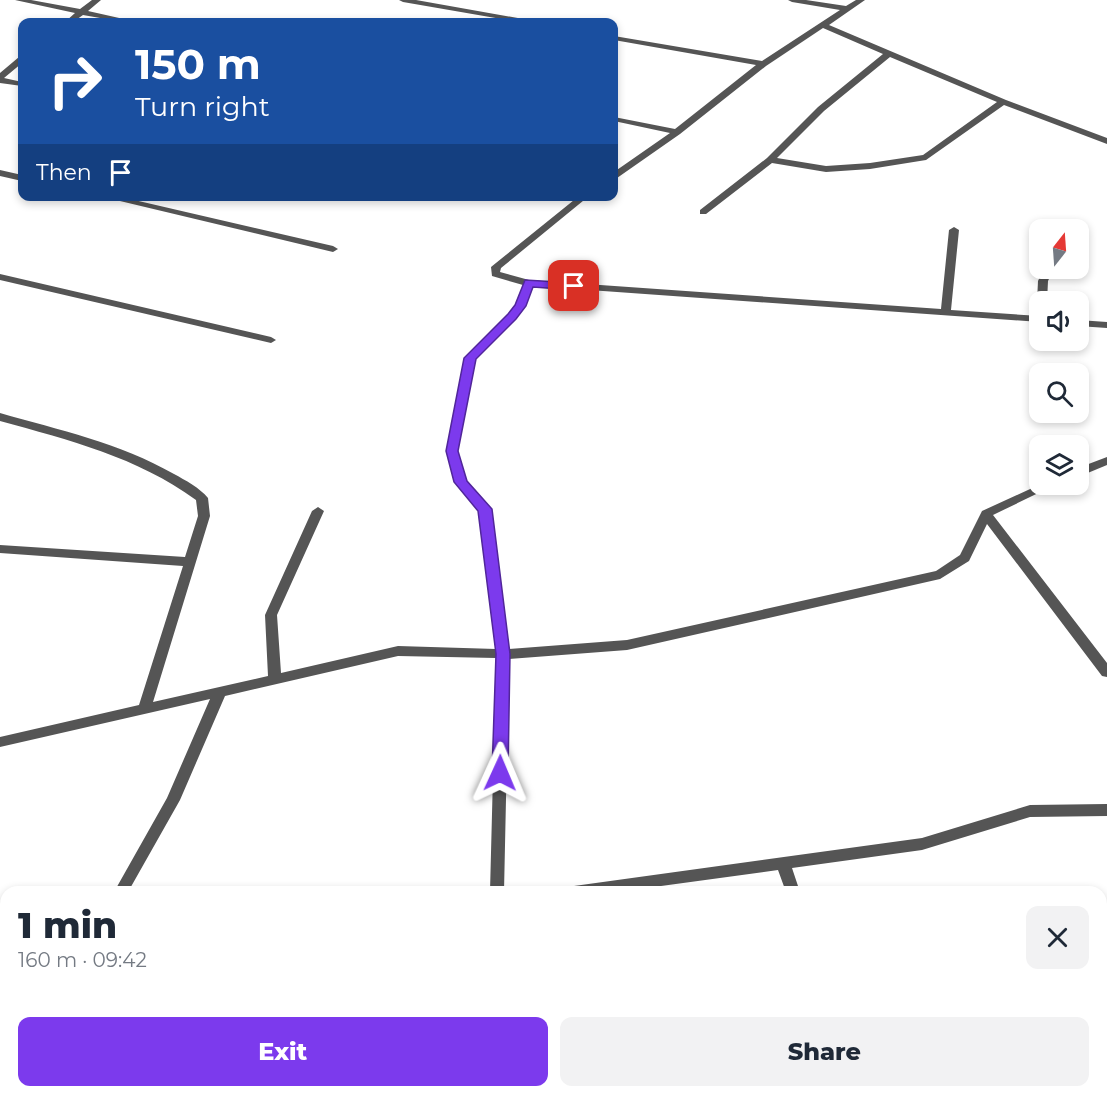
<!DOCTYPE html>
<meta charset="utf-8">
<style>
body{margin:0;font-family:Montserrat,sans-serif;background:#f2f2f3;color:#1f2937;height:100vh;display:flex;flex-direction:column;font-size:22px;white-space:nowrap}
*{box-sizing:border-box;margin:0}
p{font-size:20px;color:#747a83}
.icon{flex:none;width:33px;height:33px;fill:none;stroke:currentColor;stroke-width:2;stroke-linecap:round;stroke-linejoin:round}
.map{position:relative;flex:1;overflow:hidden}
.panel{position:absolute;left:0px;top:886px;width:1107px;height:212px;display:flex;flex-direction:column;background:#fff;border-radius:18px 18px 0 0;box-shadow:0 3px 9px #0003}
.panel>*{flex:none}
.top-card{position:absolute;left:18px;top:18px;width:600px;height:183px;border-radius:12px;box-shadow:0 3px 9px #0003;background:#1a4fa0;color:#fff;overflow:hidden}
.needle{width:39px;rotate:17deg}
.buttons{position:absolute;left:1029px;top:219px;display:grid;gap:12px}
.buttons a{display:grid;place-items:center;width:60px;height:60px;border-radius:12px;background:#fff;box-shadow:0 3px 9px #0003;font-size:30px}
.pin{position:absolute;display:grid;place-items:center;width:51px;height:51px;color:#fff;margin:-26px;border-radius:12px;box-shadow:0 3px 9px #0006}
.me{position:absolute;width:66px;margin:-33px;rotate:1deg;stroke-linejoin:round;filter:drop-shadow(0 0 4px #0008)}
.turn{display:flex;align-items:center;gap:21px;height:126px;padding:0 18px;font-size:27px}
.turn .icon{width:78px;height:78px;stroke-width:2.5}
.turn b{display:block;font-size:42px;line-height:51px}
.then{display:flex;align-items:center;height:57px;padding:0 18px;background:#0003;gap:12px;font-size:22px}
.round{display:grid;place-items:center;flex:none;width:63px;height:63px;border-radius:12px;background:#f2f2f3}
.overview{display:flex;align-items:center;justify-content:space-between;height:102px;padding:0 18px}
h1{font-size:36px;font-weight:800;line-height:45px}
.primary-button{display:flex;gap:12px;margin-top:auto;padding:12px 18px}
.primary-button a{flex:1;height:69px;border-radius:12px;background:#7c3aed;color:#fff;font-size:24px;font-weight:800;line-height:69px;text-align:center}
.primary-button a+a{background:#f2f2f3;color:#1f2937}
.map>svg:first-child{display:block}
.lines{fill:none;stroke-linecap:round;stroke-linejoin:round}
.minor{fill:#555;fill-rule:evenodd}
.route{fill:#7c3aed;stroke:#51269a;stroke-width:1.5}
</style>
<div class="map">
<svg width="1107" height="1097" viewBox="0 0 1107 1097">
<rect width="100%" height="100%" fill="#fff"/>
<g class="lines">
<g class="minor">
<path d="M 15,0 L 31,0 L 80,9 L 92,0 L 101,0 L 88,11 L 137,22 L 123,22 L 83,15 L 73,22 L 65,22 L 75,13 Z"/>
<path d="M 399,0 L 416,0 L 529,20 L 533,22 L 518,22 L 403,2 Z"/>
<path d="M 788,0 L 806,0 L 846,6 L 856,0 L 865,0 L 829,25 L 1006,100 L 1107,138 L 1107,144 L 1004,105 L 926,160 L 870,169 L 826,172 L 772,163 L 706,214 L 700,214 L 700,210 L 767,158 L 818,107 L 883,54 L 823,28 L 766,66 L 680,134 L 617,178 L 614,179 L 614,172 L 670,133 L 614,121 L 614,117 L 675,129 L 756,65 L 614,40 L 614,36 L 762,61 L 840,10 L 792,2 ZM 890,57 L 997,102 L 923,155 L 870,163 L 826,166 L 777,158 L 824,111 Z"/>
<path d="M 19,57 L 22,57 L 22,63 L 4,78 L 22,82 L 22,86 L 0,83 L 0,73 Z"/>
<path d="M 0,170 L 22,175 L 22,181 L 0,176 Z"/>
<path d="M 99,196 L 117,196 L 333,246 L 338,249 L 333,252 Z"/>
<path d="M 579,196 L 589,196 L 501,268 L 500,272 L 529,280 L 941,309 L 949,230 L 954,227 L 959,230 L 951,310 L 1040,316 L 1040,322 L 533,286 L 525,306 L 516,319 L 475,359 L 458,451 L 466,481 L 491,509 L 509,649 L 627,640 L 936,571 L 960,555 L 982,511 L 1041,484 L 1057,484 L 993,515 L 1107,663 L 1107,677 L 1102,676 L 987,524 L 969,561 L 940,579 L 627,650 L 509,659 L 504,892 L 490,892 L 496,658 L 398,656 L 225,696 L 180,800 L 128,892 L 114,892 L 167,798 L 210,699 L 0,747 L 0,737 L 139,705 L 183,566 L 0,553 L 0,545 L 185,557 L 198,516 L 196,500 C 137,457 69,440 0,421 L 0,413 C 59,430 120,443 174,474 C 185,480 200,488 208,498 L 210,516 L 153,702 L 268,676 L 265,615 L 312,511 L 318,507 L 324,511 L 277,615 L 281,673 L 398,646 L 496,649 L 479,510 L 455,482 L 446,451 L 465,358 L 508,315 L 515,306 L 523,285 L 492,276 L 491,267 Z"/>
<path d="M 1071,223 L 1076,226 L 1074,230 L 1064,230 L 1068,224 Z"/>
<path d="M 1044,268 L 1054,268 L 1048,281 L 1047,302 L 1040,302 L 1040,304 L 1037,302 L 1038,281 Z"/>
<path d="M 0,274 L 271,337 L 276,340 L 271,343 L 0,280 Z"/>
<path d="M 1078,320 L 1107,322 L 1107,328 L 1078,326 Z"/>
<path d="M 1107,457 L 1107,465 L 1078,477 L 1078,468 Z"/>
<path d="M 1107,804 L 1107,816 L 1030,817 L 922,850 L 792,868 L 800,892 L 786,892 L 778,870 L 617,892 L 567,892 L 569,887 L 574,886 L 922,838 L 1030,805 Z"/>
<path d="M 6,983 L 6,998 L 0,1000 L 0,985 Z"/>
<path d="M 6,1091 L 6,1092 L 36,1092 L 34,1097 L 3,1097 Z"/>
<path d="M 518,1092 L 534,1092 L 533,1097 L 519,1097 Z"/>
<rect x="828" y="1092" width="16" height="5"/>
</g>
</g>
<path class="route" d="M 525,280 L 574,283 L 580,286 L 574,290 L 533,287 L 526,306 L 516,319 L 476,359 L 458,451 L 467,481 L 492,509 L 510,654 L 508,773 L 505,778 L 500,780 L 494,778 L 492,773 L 496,654 L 478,511 L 454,482 L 446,451 L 464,358 L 508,314 L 515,305 Z"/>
</svg>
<div class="buttons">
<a><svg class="needle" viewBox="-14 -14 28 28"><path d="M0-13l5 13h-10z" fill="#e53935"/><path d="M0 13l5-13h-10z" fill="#747a83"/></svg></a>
<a><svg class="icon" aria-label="sound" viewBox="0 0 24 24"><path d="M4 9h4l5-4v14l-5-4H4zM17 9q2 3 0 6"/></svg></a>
<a><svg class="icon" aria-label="search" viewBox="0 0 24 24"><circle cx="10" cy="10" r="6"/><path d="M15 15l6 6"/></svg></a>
<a><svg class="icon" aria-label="layers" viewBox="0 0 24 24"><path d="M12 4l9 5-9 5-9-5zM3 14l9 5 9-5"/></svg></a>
</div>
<div class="pin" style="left:574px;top:286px;background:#d93025"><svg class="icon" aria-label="arrive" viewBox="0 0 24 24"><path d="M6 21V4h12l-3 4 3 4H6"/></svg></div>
<svg class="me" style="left:500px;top:773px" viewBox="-20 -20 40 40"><path d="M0-17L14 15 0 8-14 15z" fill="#7c3aed" stroke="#fff" stroke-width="4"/></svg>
<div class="top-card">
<div class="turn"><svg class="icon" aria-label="right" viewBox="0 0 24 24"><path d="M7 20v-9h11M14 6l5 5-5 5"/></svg><div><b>150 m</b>Turn right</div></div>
<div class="then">Then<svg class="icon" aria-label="arrive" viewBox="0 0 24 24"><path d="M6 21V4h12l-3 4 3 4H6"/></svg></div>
</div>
<section class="panel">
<div class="overview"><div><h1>1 min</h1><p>160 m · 09:42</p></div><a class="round"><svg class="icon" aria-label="close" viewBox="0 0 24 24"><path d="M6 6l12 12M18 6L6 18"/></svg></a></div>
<div class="primary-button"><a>Exit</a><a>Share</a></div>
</section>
</div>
